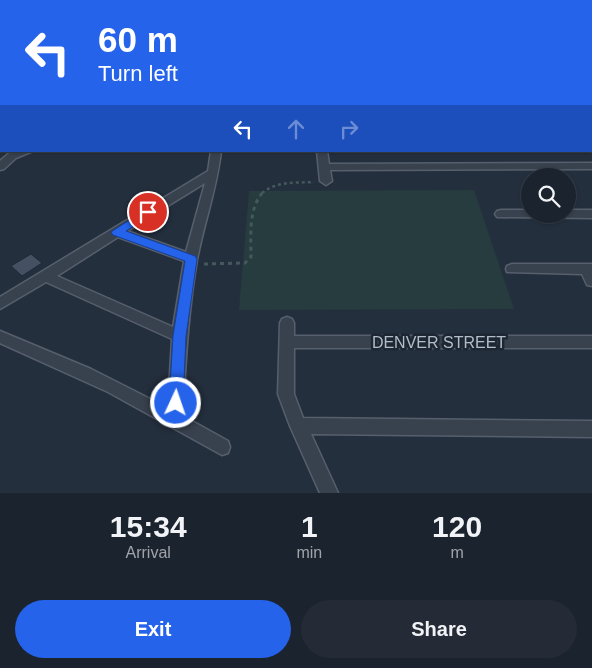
<!DOCTYPE html>
<style>
body{margin:0;font-family:Helvetica,sans-serif;background:#242b36;color:#f1f3f6;height:100vh;display:flex;flex-direction:column;font-size:19px;white-space:nowrap}
*{box-sizing:border-box;margin:0}
p{font-size:16px;color:#a0a4aa}
.icon{flex:none;width:28px;height:28px;fill:none;stroke:currentColor;stroke-width:2;stroke-linecap:round;stroke-linejoin:round}
.map{position:relative;height:493px;overflow:hidden}
.panel{display:flex;flex-direction:column;background:#1b232e;flex:1}
.panel>*{flex:none}
.guide{position:absolute;left:0px;top:0px;width:592px;height:152px;box-shadow:0 1px 4px #0004,0 0 0 1px #39404a;background:#2563eb;color:#fff;overflow:hidden}
.controls{position:absolute;left:521px;top:168px;display:grid;gap:10px}
.controls a{display:grid;place-items:center;width:55px;height:55px;border-radius:50%;background:#1b232e;box-shadow:0 1px 4px #0004,0 0 0 1px #39404a;font-size:25px}
.pin{position:absolute;display:grid;place-items:center;width:42px;height:42px;color:#fff;margin:-21px;border:2px solid #fff;border-radius:50%;box-shadow:0 1px 5px #0007}
.me{position:absolute;width:55px;margin:-28px;rotate:3deg;stroke-linejoin:round;filter:drop-shadow(0 0 4px #0008)}
.turn{display:flex;align-items:center;gap:18px;height:105px;padding:0 15px;font-size:22px}
.turn .icon{width:65px;height:65px;stroke-width:2.5}
.turn b{display:block;font-size:35px;line-height:42px}
.lanes{display:flex;align-items:center;height:48px;padding:0 15px;background:#0003;justify-content:center;gap:25px;direction:ltr}
.lanes .off{opacity:.35}
.eta{display:flex;justify-content:space-evenly;align-items:center;height:85px;text-align:center}
.eta b{font-size:30px;font-weight:800;line-height:35px}
.button{display:flex;gap:10px;margin-top:auto;padding:10px 15px}
.button a{flex:1;height:58px;border-radius:30px;background:#2563eb;color:#fff;font-size:20px;font-weight:800;line-height:58px;text-align:center}
.button a+a{background:#242b36;color:#f1f3f6}
.map>svg:first-child{display:block}
.green{fill:#263c3f}
.lines{fill:none;stroke-linecap:round;stroke-linejoin:round}
.river{fill:#394c67;fill-rule:evenodd}
.building{fill:#455162;stroke:#1f2835}
.lane-casing{stroke:#565f6c;stroke-width:3}
.street-casing{stroke:#565f6c;stroke-width:3}
.path-far1{stroke:#44595c;stroke-width:2.5;stroke-dasharray:3 3;stroke-linecap:butt}
.path{stroke:#44595c;stroke-width:3;stroke-dasharray:4 4;stroke-linecap:butt}
.lane{fill:#38414e;fill-rule:evenodd}
.street{fill:#38414e;fill-rule:evenodd}
.route{fill:#2563eb;stroke:#184099}
.labels{text-anchor:middle;dominant-baseline:central;stroke-width:5;stroke-linejoin:round;paint-order:stroke}
.street-label{font-size:16px;fill:#b4bcc9;stroke:#1d2633}
</style>
<div class="map">
<svg width="592" height="493" viewBox="0 0 592 493">
<rect width="100%" height="100%" fill="#242f3e"/>
<path class="green" d="M 474,190 L 514,309 L 239,310 L 249,191 Z"/>
<g class="lines">
<rect class="river" x="239" y="0" width="17" height="1"/>
</g>
<path class="building" d="M 31,254 L 42,263 L 22,276 L 11,266 Z"/>
<g class="lines">
<defs>
<g id="lane">
<rect x="0" y="50" width="1" height="6"/>
<rect x="0" y="71" width="1" height="2"/>
<rect x="0" y="113" width="1" height="2"/>
</g>
<g id="street">
<path d="M 202,0 L 210,0 L 210,1 L 203,1 Z"/>
<path d="M 541,0 L 549,0 L 550,1 L 542,1 Z"/>
<rect x="591" y="5" width="1" height="4"/>
<rect x="0" y="12" width="1" height="4"/>
<rect x="591" y="33" width="1" height="4"/>
<rect x="591" y="86" width="1" height="7"/>
<rect x="591" y="125" width="1" height="6"/>
<path d="M 16,151 L 33,151 L 16,158 L 4,169 L 0,170 L 0,161 L 8,154 Z"/>
<path d="M 211,151 L 221,151 C 217,188 204,223 197,260 C 188,312 185,364 183,416 L 228,441 L 230,447 L 228,453 L 222,455 L 108,392 L 0,343 L 0,331 L 91,369 L 168,408 L 172,339 L 46,282 L 0,309 L 0,297 L 208,171 ZM 205,183 L 186,252 L 127,231 ZM 118,237 L 184,261 L 173,327 L 57,276 Z"/>
<path d="M 317,151 L 327,151 L 329,164 L 592,163 L 592,169 L 330,170 L 332,181 L 326,185 L 320,181 Z"/>
<path d="M 501,210 L 530,210 L 530,214 L 568,214 L 568,210 L 592,210 L 592,218 L 497,217 L 495,214 L 497,211 Z"/>
<path d="M 512,264 L 592,264 L 592,286 L 587,285 L 582,274 L 507,272 L 506,269 L 507,266 Z"/>
<path d="M 287,317 L 292,319 L 294,323 L 294,336 L 592,336 L 592,348 L 294,348 L 294,394 L 303,418 L 592,421 L 592,437 L 311,434 L 338,493 L 320,493 L 290,426 L 278,394 L 280,323 L 282,319 Z"/>
</g>
</defs>
<use href="#lane" class="lane-casing"/>
<use href="#street" class="street-casing"/>
<path class="path-far1" d="M 262,193 C 277,181 295,183 314,182"/>
<path class="path" d="M 204,264 L 245,263 L 251,257 C 251,236 248,209 263,192"/>
<use href="#lane" class="lane"/>
<use href="#street" class="street"/>
</g>
<path class="route" d="M 148,208 L 154,212 L 152,215 L 126,231 L 195,256 L 197,259 L 186,336 L 183,403 L 181,407 L 176,409 L 171,407 L 169,403 L 173,336 L 185,261 L 113,235 L 111,232 Z"/>
<g class="labels">
<g class="street-label">
<text x="439" y="342">DENVER STREET</text>
</g>
</g>
</svg>
<div class="controls">
<a><svg class="icon" aria-label="search" viewBox="0 0 24 24"><circle cx="10" cy="10" r="6"/><path d="M15 15l6 6"/></svg></a>
</div>
<div class="pin" style="left:148px;top:212px;background:#d93025"><svg class="icon" aria-label="arrive" viewBox="0 0 24 24"><path d="M6 21V4h12l-3 4 3 4H6"/></svg></div>
<svg class="me" style="left:176px;top:403px" viewBox="-20 -20 40 40"><circle r="17" fill="#2563eb" stroke="#fff" stroke-width="3"/><path d="M0-11L8 9 0 5-8 9z" fill="#fff"/></svg>
<div class="guide">
<div class="turn"><svg class="icon" aria-label="left" viewBox="0 0 24 24"><path d="M17 20v-9H6M10 6l-5 5 5 5"/></svg><div><b>60 m</b>Turn left</div></div>
<div class="lanes"><svg class="icon" aria-label="left" viewBox="0 0 24 24"><path d="M17 20v-9H6M10 6l-5 5 5 5"/></svg><svg class="icon off" aria-label="ahead" viewBox="0 0 24 24"><path d="M12 20V5M6 11l6-6 6 6"/></svg><svg class="icon off" aria-label="right" viewBox="0 0 24 24"><path d="M7 20v-9h11M14 6l5 5-5 5"/></svg></div>
</div>
</div>
<section class="panel">
<div class="eta">
<div><b>15:34</b><p>Arrival</p></div>
<div><b>1</b><p>min</p></div>
<div><b>120</b><p>m</p></div>
</div>
<div class="button"><a>Exit</a><a>Share</a></div>
</section>
